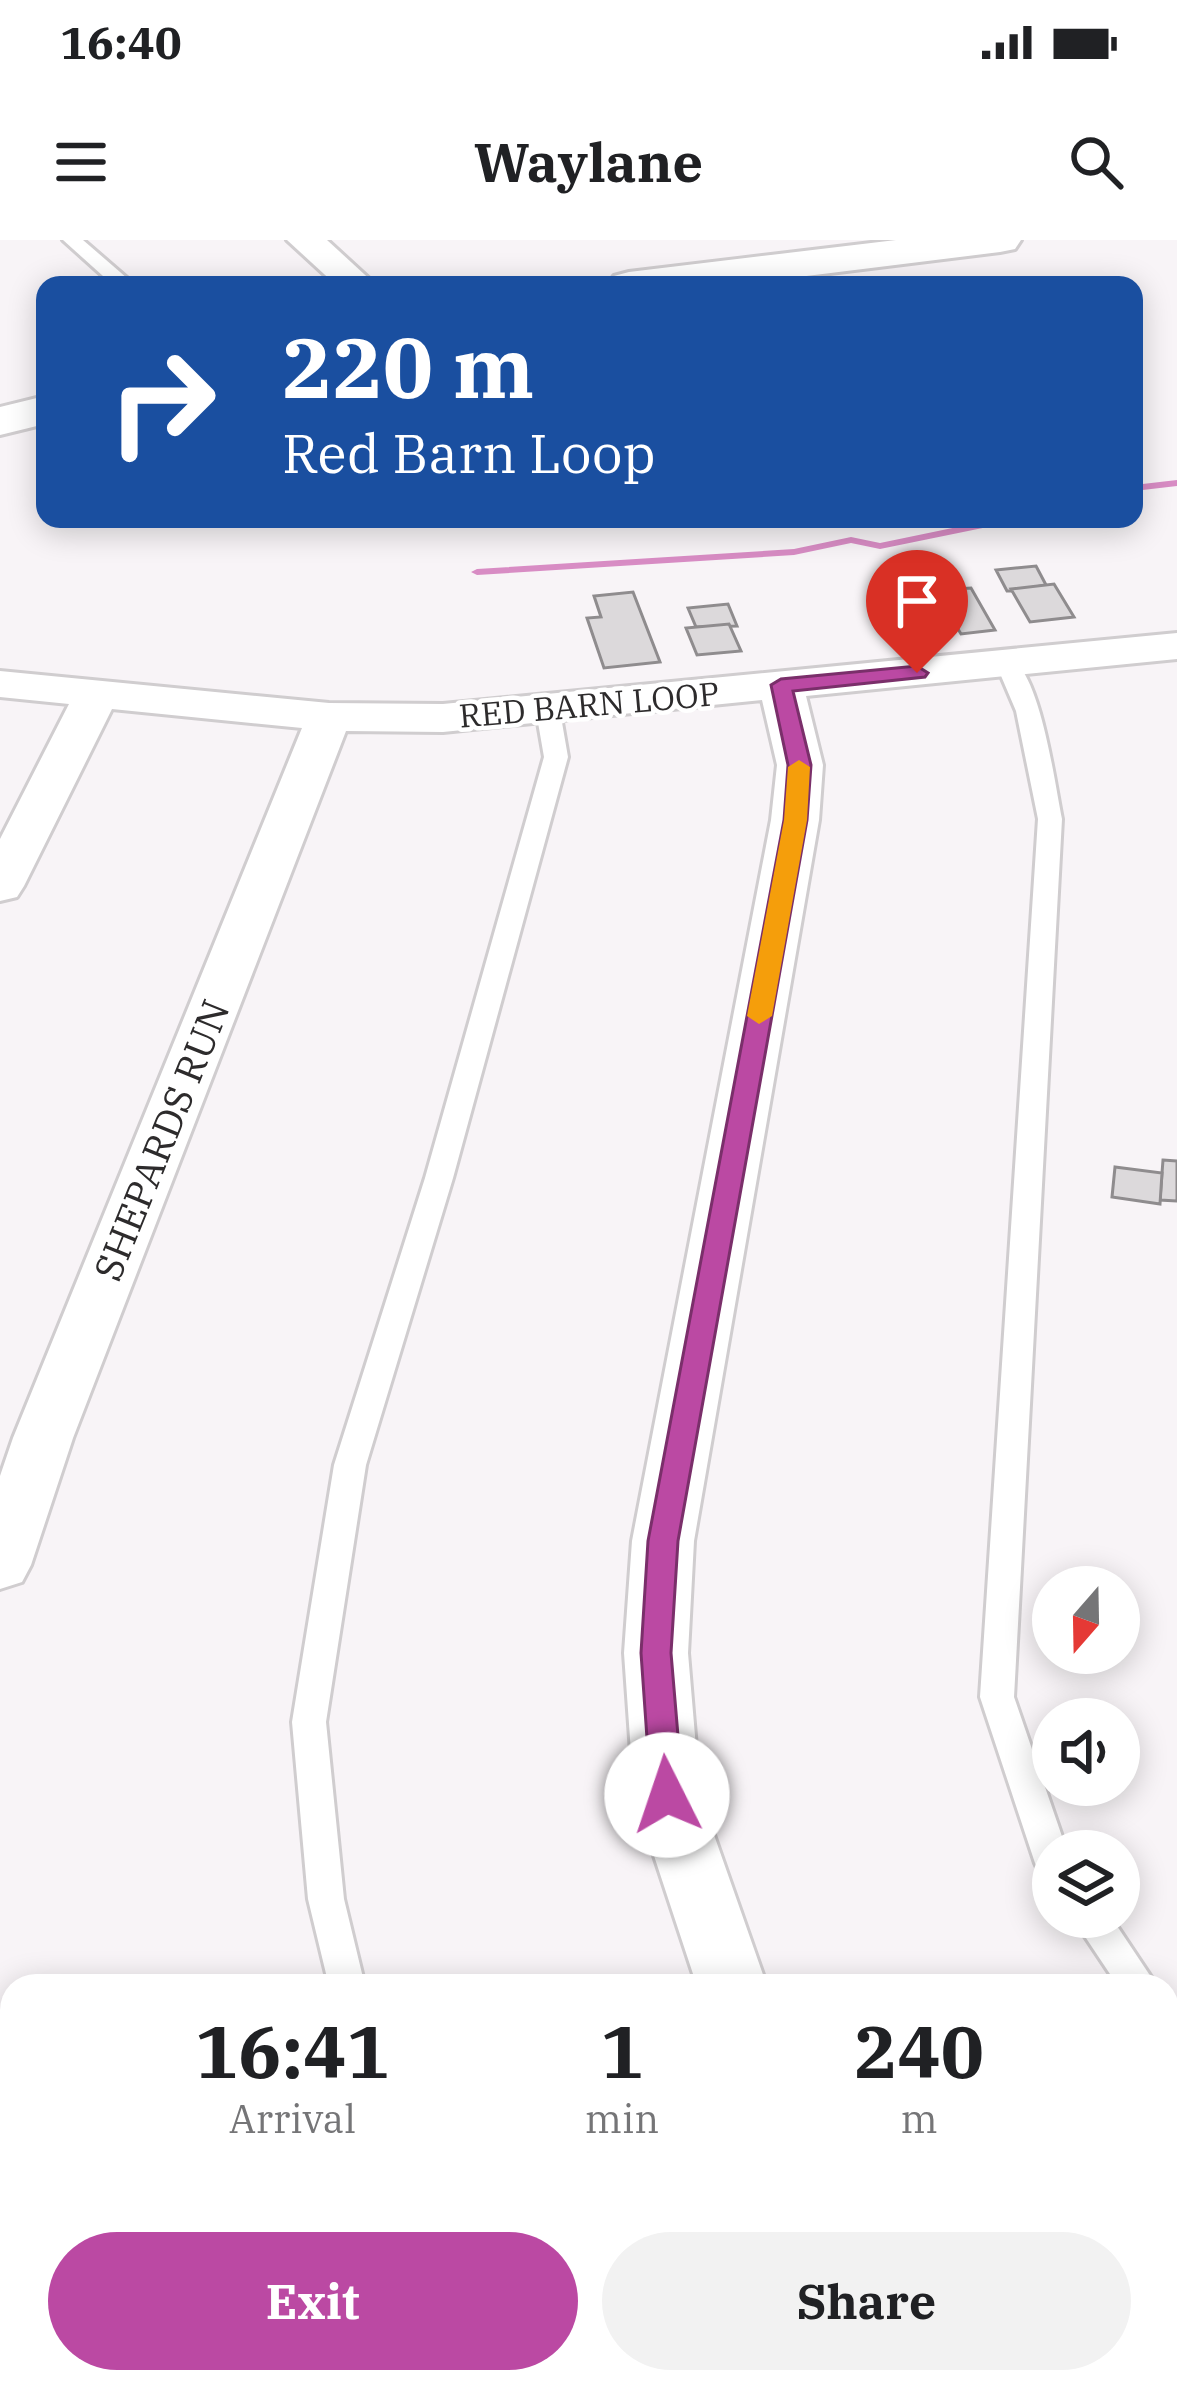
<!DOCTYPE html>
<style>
body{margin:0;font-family:"IBM Plex Serif",serif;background:#f2f2f2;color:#202124;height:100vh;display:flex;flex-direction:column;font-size:45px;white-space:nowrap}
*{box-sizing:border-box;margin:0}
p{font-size:39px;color:#757577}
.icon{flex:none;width:66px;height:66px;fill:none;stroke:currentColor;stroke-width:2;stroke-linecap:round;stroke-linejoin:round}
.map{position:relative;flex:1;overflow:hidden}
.details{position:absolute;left:0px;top:1734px;width:1179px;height:420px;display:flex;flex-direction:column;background:#fff;border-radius:36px 36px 0 0;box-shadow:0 6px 30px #0003}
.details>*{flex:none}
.guide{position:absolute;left:36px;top:36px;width:1107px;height:252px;border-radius:24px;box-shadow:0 6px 30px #0003;background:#1a4fa0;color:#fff;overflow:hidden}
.needle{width:78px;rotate:200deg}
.buttons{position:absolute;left:1032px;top:1326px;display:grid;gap:24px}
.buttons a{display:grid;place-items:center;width:108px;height:108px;border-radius:50%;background:#fff;box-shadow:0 6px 30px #0003;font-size:60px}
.pin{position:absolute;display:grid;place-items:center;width:102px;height:102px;color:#fff;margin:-123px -51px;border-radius:50% 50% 50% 0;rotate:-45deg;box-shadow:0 0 12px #0007}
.pin .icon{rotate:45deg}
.me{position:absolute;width:132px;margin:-66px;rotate:356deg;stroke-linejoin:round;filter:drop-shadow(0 0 9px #0008)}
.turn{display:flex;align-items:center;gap:42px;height:252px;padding:0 48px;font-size:54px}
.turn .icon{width:156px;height:156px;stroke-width:2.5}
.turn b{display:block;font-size:84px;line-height:102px}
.eta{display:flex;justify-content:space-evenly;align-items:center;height:204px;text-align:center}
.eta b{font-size:72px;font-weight:800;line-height:84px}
.button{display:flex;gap:24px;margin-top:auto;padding:24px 48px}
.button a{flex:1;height:138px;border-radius:72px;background:#bb49a3;color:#fff;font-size:48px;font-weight:800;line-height:138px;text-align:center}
.button a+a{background:#f2f2f2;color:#202124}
.status{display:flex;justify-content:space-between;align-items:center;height:84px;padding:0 60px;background:#fff;direction:ltr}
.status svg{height:33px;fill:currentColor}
header{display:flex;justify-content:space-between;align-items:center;height:156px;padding:0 48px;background:#fff;font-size:54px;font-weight:800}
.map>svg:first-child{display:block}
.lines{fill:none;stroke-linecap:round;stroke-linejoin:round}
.stream{fill:#d88cc4;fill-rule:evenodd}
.building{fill:#dcd9db;stroke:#8f8c8e;stroke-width:3}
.service-casing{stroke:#d0cdcf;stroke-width:6}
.minor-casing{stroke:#d0cdcf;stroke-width:6}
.tertiary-casing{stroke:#d0cdcf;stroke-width:6}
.service{fill:#fff;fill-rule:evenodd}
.minor{fill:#fff;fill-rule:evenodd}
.tertiary{fill:#fff;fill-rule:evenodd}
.route{fill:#bb49a3;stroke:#7a2f6a;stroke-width:3}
.slow{fill:#f59e0b}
.labels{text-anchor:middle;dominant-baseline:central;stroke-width:9;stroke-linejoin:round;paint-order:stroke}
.far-street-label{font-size:33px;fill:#2d2b2c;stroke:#fff}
.street-label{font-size:39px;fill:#2d2b2c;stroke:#fff}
</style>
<div class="status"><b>16:40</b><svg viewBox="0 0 49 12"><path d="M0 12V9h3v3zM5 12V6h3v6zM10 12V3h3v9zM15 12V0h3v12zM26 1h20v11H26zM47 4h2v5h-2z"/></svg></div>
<header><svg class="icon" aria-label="menu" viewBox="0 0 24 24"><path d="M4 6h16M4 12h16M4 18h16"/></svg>Waylane<svg class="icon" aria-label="search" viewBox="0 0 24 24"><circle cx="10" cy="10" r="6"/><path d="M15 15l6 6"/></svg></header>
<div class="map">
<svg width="1177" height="2154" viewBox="0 0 1177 2154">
<rect width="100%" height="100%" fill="#f8f4f7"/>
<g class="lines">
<g class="stream">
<path d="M 1177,240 L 1177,246 L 1134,251 L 1134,245 Z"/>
<path d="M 996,279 L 1017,279 L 1012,282 L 880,309 L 851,303 L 794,315 L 477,335 L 471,332 L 477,329 L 794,309 L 851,297 L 880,303 Z"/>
</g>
</g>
<g class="building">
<path d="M 1036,326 L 1046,345 L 1013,351 L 1007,351 L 996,330 Z"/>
<path d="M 943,330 L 954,349 L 971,348 L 995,390 L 961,394 L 958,389 L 939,391 L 909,334 Z"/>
<path d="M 1054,344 L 1074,377 L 1030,382 L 1011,349 Z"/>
<path d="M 633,352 L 660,422 L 604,428 L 587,378 L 601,377 L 594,356 Z"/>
<path d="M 728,364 L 737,386 L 696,387 L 688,368 Z"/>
<path d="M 729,384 L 741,411 L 697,415 L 686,388 Z"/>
<path d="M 1163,920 L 1177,921 L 1177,961 L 1160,960 Z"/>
<path d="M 1115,927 L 1162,933 L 1160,964 L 1112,957 Z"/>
</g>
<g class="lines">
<defs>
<g id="service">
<path d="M 63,0 L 83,0 L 135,45 L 113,45 Z"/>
<path d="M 1008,417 C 1040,428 1055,546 1062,579 L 1014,1457 L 1067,1611 L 1053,1611 L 1053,1638 L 1040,1634 L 1035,1623 L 980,1457 L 1038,579 L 1016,471 L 996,424 Z"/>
<path d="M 548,464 L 560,471 L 568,517 L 453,938 L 366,1225 L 326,1482 L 344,1659 L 365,1746 L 329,1746 L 308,1659 L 292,1482 L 334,1225 L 425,938 L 544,517 L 536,471 Z"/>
<path d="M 1072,1677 L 1111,1677 L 1157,1746 L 1118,1746 Z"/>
<path d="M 1167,1770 L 1177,1774 L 1177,1818 L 1167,1814 Z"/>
<path d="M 471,2142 L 512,2142 L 518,2154 L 476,2154 Z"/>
</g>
<g id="minor">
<path d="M 287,0 L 327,0 L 376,45 L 336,45 Z"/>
<path d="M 1177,393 L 1177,419 L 806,456 L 823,525 L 819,580 L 694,1301 L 688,1413 L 700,1555 L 767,1746 L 697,1746 L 634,1555 L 624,1413 L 632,1301 L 771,580 L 777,525 L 762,460 L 443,492 L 346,491 L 73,1198 L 31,1325 L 22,1342 L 0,1349 L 0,1236 L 13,1198 L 302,488 L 112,469 L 24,646 L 17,657 L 0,661 L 0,599 L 69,464 L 0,457 L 0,431 L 329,463 L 443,464 Z"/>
<path d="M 0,1966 L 12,1971 L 12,2082 L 0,2078 Z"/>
<path d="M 12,2115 L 12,2142 L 78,2142 L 81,2154 L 3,2154 L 0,2142 Z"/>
<path d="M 911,2142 L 991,2142 L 996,2154 L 916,2154 Z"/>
</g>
<g id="tertiary">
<path d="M 896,0 L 1021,0 L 1015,9 L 1000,12 L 734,45 L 608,45 L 614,36 L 629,32 Z"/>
<path d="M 45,156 L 45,184 L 0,195 L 0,167 Z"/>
</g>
</defs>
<use href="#service" class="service-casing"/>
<use href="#minor" class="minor-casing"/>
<use href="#tertiary" class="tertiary-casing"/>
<use href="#service" class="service"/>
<use href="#minor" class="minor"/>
<use href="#tertiary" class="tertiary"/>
</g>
<path class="route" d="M 917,426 L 928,433 L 925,437 L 793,451 L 811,525 L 807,580 L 678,1301 L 671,1413 L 683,1555 L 678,1565 L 667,1568 L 656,1565 L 651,1555 L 641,1413 L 648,1301 L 784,580 L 788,525 L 771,445 L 781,439 Z"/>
<path class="slow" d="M 799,520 L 810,527 L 807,580 L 772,776 L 759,784 L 747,776 L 784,580 L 788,527 Z"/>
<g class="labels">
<g class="far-street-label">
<text transform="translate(589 464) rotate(-5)">RED BARN LOOP</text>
</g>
<g class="street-label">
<text transform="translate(161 900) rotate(-68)">SHEPARDS RUN</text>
</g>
</g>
</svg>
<div class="buttons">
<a><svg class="needle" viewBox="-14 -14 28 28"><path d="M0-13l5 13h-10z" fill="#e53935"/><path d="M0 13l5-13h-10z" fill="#757577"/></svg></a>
<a><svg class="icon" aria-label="sound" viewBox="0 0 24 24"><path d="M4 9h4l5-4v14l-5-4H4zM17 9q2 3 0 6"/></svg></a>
<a><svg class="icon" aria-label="layers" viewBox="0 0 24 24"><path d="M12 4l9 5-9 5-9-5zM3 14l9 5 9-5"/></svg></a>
</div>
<div class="pin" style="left:917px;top:433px;background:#d93025"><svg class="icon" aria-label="arrive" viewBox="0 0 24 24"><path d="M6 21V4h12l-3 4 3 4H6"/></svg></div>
<svg class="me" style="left:667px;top:1555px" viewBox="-20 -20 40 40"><circle r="19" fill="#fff"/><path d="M0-13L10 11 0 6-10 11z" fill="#bb49a3"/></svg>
<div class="guide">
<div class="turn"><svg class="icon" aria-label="right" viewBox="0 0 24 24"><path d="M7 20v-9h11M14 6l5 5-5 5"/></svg><div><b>220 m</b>Red Barn Loop</div></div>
</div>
<section class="details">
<div class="eta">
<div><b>16:41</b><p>Arrival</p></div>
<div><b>1</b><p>min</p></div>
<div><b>240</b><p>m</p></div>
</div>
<div class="button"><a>Exit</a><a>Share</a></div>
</section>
</div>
